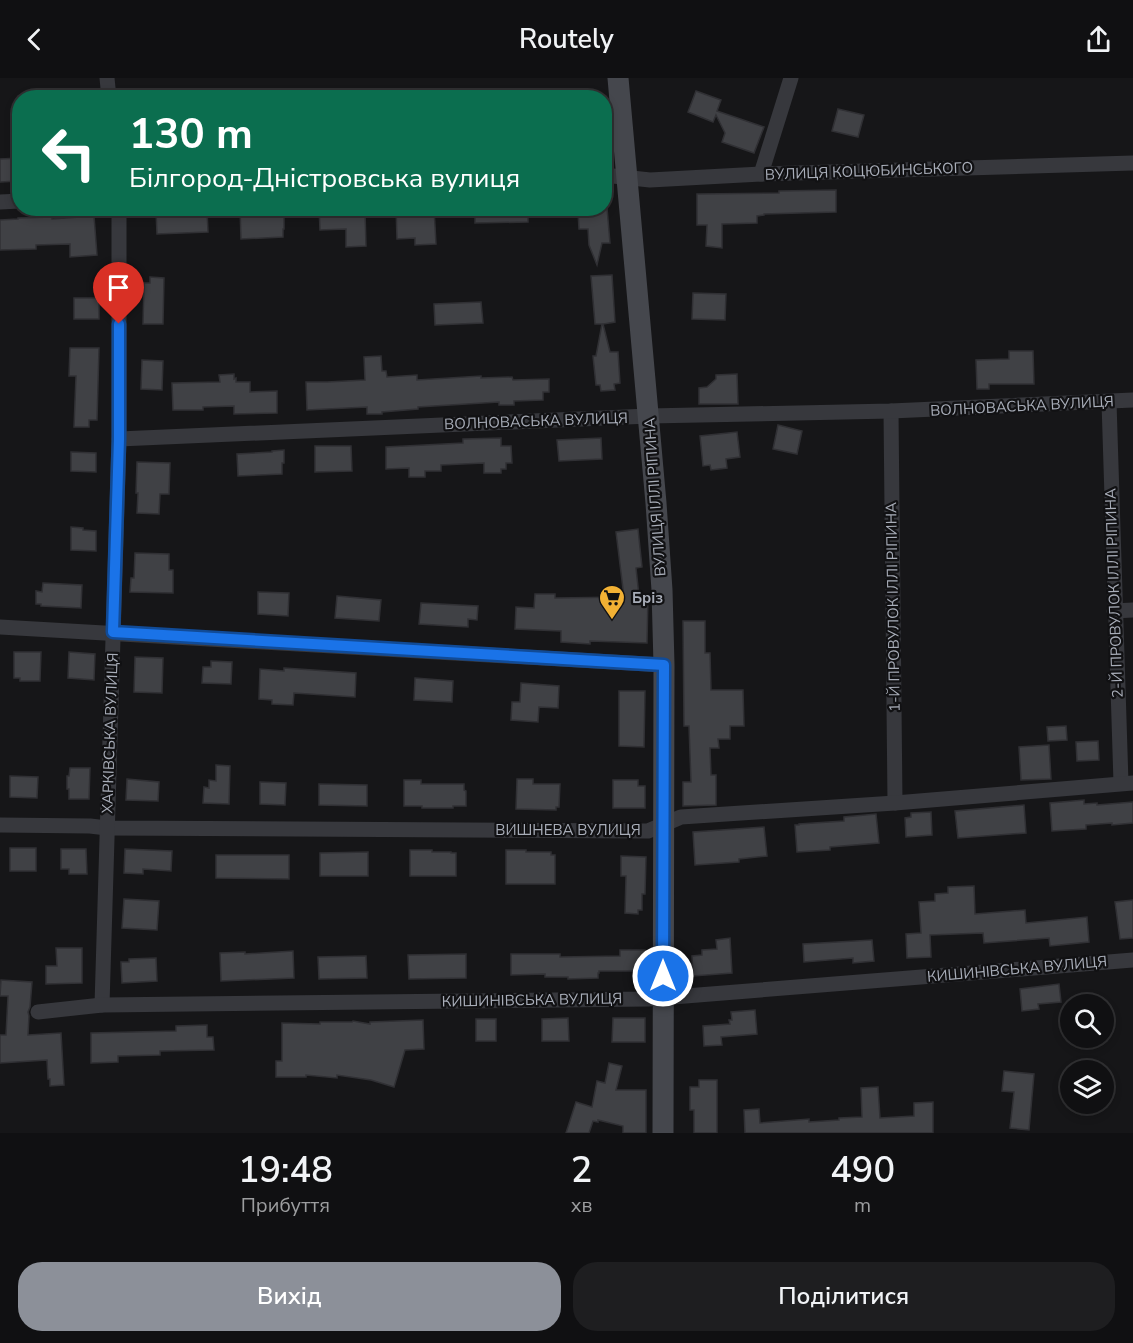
<!DOCTYPE html>
<html lang="uk">
<meta charset="utf-8">
<style>
body{margin:0;font-family:"Nunito Sans",sans-serif;background:#1e1e20;color:#f1f3f6;height:100vh;display:flex;flex-direction:column;font-size:22px;white-space:nowrap}
*{box-sizing:border-box;margin:0}
p{font-size:20px;color:#9c9d9f}
.icon{flex:none;width:33px;height:33px;fill:none;stroke:currentColor;stroke-width:2;stroke-linecap:round;stroke-linejoin:round}
.map{position:relative;height:1055px;overflow:hidden}
.drawer{display:flex;flex-direction:column;background:#101012;flex:1}
.drawer>*{flex:none}
.top-card{position:absolute;left:12px;top:12px;width:600px;height:126px;border-radius:24px;box-shadow:0 3px 9px #0003,0 0 0 2px #303032;background:#0b6e4f;color:#fff;overflow:hidden}
.controls{position:absolute;left:1060px;top:916px;display:grid;gap:12px}
.controls a{display:grid;place-items:center;width:54px;height:54px;border-radius:50%;background:#101012;box-shadow:0 3px 9px #0003,0 0 0 2px #303032;font-size:30px}
.pin{position:absolute;display:grid;place-items:center;width:51px;height:51px;color:#fff;margin:-62px -26px;border-radius:50% 50% 50% 0;rotate:-45deg;box-shadow:0 0 6px #0007}
.pin .icon{rotate:45deg}
.me{position:absolute;width:66px;margin:-33px;rotate:0deg;stroke-linejoin:round;filter:drop-shadow(0 0 4px #0008)}
.turn{display:flex;align-items:center;gap:21px;height:126px;padding:0 18px;font-size:27px}
.turn .icon{width:78px;height:78px;stroke-width:2.5}
.turn b{display:block;font-size:42px;line-height:51px}
.eta{display:flex;justify-content:space-evenly;align-items:center;height:102px;text-align:center}
.eta b{font-size:36px;font-weight:600;line-height:42px}
.primary-button{display:flex;gap:12px;margin-top:auto;padding:12px 18px}
.primary-button a{flex:1;height:69px;border-radius:24px;background:#8c9099;color:#fff;font-size:24px;font-weight:600;line-height:69px;text-align:center}
.primary-button a+a{background:#1e1e20;color:#f1f3f6}
header{display:flex;justify-content:space-between;align-items:center;height:78px;padding:0 18px;background:#101012;font-size:27px;font-weight:600}
.map>svg:first-child{display:block}
.building{fill:#404145;stroke:#303034;stroke-width:1.5}
.lines{fill:none;stroke-linecap:round;stroke-linejoin:round}
.street{stroke:#37383d;stroke-width:15}
.secondary{stroke:#45474d;stroke-width:21}
.route-casing{stroke:#114b97;stroke-width:15}
.route{stroke:#1a73e8;stroke-width:10}
.labels{text-anchor:middle;dominant-baseline:central;stroke-width:4.5;stroke-linejoin:round;paint-order:stroke}
.street-label{font-size:15px;fill:#a8adb8;stroke:#111113}
.poi-label{font-size:15px;font-weight:bold;fill:#a8adb8;stroke:#111113;text-anchor:start}
</style>
<header><svg class="icon" aria-label="back" viewBox="0 0 24 24"><path d="M15 5l-7 7 7 7"/></svg>Routely<svg class="icon" aria-label="share" viewBox="0 0 24 24"><path d="M12 15V3M7 8l5-5 5 5M5 13v7h14v-7"/></svg></header>
<div class="map">
<svg width="1133" height="1055" viewBox="0 0 1133 1055">
<rect width="100%" height="100%" fill="#161618"/>
<g class="building">
<path d="M 696,13 L 721,22 L 717,33 L 764,49 L 754,75 L 722,64 L 725,55 L 716,37 L 713,44 L 688,34 Z"/>
<path d="M 838,31 L 864,37 L 858,59 L 832,53 Z"/>
<path d="M 18,80 L 19,103 L 0,104 L 0,81 Z"/>
<path d="M 836,112 L 836,134 L 764,136 L 764,137 L 757,138 L 757,145 L 722,146 L 722,170 L 706,168 L 707,147 L 697,147 L 697,116 L 779,115 L 779,113 Z"/>
<path d="M 284,130 L 284,151 L 283,151 L 283,159 L 241,161 L 240,131 Z"/>
<path d="M 319,130 L 360,130 L 360,133 L 365,133 L 366,168 L 346,169 L 346,151 L 320,152 Z"/>
<path d="M 396,130 L 434,130 L 436,166 L 415,167 L 415,160 L 397,161 Z"/>
<path d="M 475,130 L 528,130 L 528,144 L 475,145 Z"/>
<path d="M 586,130 L 607,130 L 610,165 L 602,165 L 597,187 L 589,167 L 588,151 L 579,151 L 578,134 L 586,133 Z"/>
<path d="M 207,132 L 208,154 L 157,156 L 156,134 Z"/>
<path d="M 94,138 L 97,177 L 70,179 L 70,166 L 36,167 L 36,171 L 0,172 L 0,142 L 18,141 L 18,140 L 52,139 L 52,141 Z"/>
<path d="M 612,197 L 615,244 L 603,246 L 610,274 L 618,274 L 620,305 L 614,306 L 615,312 L 601,313 L 600,307 L 596,307 L 593,278 L 596,278 L 602,246 L 595,246 L 591,198 Z"/>
<path d="M 150,199 L 164,200 L 163,246 L 143,246 L 144,205 L 150,205 Z"/>
<path d="M 693,215 L 726,216 L 725,242 L 692,241 Z"/>
<rect x="74" y="220" width="25" height="21"/>
<path d="M 481,224 L 483,245 L 435,247 L 434,226 Z"/>
<path d="M 70,270 L 99,270 L 97,342 L 89,342 L 89,349 L 74,349 L 76,298 L 69,298 Z"/>
<path d="M 1009,273 L 1033,273 L 1034,306 L 989,306 L 989,311 L 977,311 L 976,282 L 1009,281 Z"/>
<path d="M 381,278 L 382,293 L 386,293 L 387,299 L 417,297 L 417,302 L 481,298 L 481,300 L 512,299 L 513,302 L 549,301 L 549,314 L 543,314 L 543,322 L 514,323 L 514,327 L 499,327 L 499,324 L 418,329 L 418,331 L 382,334 L 382,336 L 367,336 L 367,329 L 307,332 L 306,304 L 327,304 L 365,302 L 364,279 Z"/>
<path d="M 142,282 L 163,283 L 162,312 L 141,311 Z"/>
<path d="M 234,296 L 234,301 L 236,300 L 236,304 L 250,304 L 250,314 L 277,313 L 277,335 L 234,336 L 234,328 L 203,329 L 203,332 L 173,332 L 172,305 L 220,304 L 219,297 Z"/>
<path d="M 737,296 L 738,326 L 699,326 L 699,310 L 707,309 L 716,301 L 716,297 Z"/>
<path d="M 778,347 L 802,353 L 797,376 L 773,371 Z"/>
<path d="M 737,354 L 740,379 L 726,381 L 727,390 L 711,392 L 710,387 L 703,388 L 700,358 Z"/>
<path d="M 501,360 L 501,368 L 511,368 L 512,385 L 506,385 L 506,391 L 501,391 L 501,395 L 484,395 L 484,385 L 441,387 L 441,393 L 425,393 L 425,399 L 409,399 L 409,390 L 386,391 L 386,369 L 463,365 L 463,361 Z"/>
<path d="M 601,360 L 602,381 L 559,383 L 557,362 Z"/>
<path d="M 315,368 L 351,368 L 352,393 L 315,394 Z"/>
<path d="M 284,372 L 284,385 L 282,385 L 282,396 L 238,398 L 237,376 L 272,374 L 272,373 Z"/>
<path d="M 71,374 L 96,375 L 96,394 L 71,393 Z"/>
<path d="M 137,384 L 170,385 L 169,416 L 160,416 L 159,436 L 137,435 L 138,415 L 136,415 Z"/>
<path d="M 71,449 L 83,450 L 83,452 L 96,453 L 96,473 L 71,472 Z"/>
<path d="M 638,451 L 642,489 L 636,490 L 639,518 L 648,518 L 647,565 L 590,563 L 590,566 L 561,564 L 561,553 L 515,551 L 516,529 L 534,530 L 535,516 L 555,516 L 555,520 L 624,519 L 616,454 Z"/>
<path d="M 135,475 L 169,476 L 169,492 L 173,492 L 173,515 L 130,514 L 131,500 L 134,500 Z"/>
<path d="M 43,505 L 82,507 L 81,530 L 41,528 L 41,526 L 36,526 L 36,513 L 42,514 Z"/>
<path d="M 258,514 L 289,515 L 288,538 L 258,536 Z"/>
<path d="M 337,518 L 381,522 L 379,543 L 335,540 Z"/>
<path d="M 421,525 L 478,528 L 477,542 L 468,541 L 468,549 L 419,546 Z"/>
<path d="M 683,543 L 705,543 L 705,575 L 710,575 L 711,612 L 743,612 L 744,648 L 730,648 L 730,661 L 718,661 L 719,670 L 710,670 L 711,697 L 716,697 L 716,727 L 683,728 L 683,704 L 691,704 L 689,648 L 684,648 Z"/>
<path d="M 14,574 L 41,574 L 40,603 L 20,603 L 20,600 L 14,600 Z"/>
<path d="M 69,574 L 95,576 L 94,602 L 68,600 Z"/>
<path d="M 135,579 L 163,580 L 162,615 L 134,614 Z"/>
<path d="M 211,583 L 232,584 L 231,606 L 202,605 L 203,589 L 211,589 Z"/>
<path d="M 284,590 L 356,595 L 355,619 L 294,615 L 293,627 L 272,626 L 272,622 L 259,621 L 260,591 L 284,593 Z"/>
<path d="M 415,600 L 453,603 L 452,624 L 414,622 Z"/>
<path d="M 521,605 L 559,608 L 558,630 L 539,629 L 538,644 L 511,642 L 512,624 L 520,624 Z"/>
<path d="M 619,613 L 645,613 L 644,669 L 619,668 Z"/>
<path d="M 1066,648 L 1067,662 L 1048,663 L 1047,649 Z"/>
<path d="M 1098,663 L 1099,682 L 1077,683 L 1076,664 Z"/>
<path d="M 1049,667 L 1051,701 L 1021,702 L 1019,669 Z"/>
<path d="M 216,687 L 230,688 L 229,726 L 203,725 L 204,709 L 209,710 L 209,702 L 216,703 Z"/>
<path d="M 70,690 L 90,690 L 89,721 L 69,721 L 69,711 L 67,711 L 67,698 L 69,698 Z"/>
<path d="M 10,698 L 38,699 L 37,720 L 10,719 Z"/>
<path d="M 127,701 L 159,704 L 158,723 L 126,722 Z"/>
<path d="M 517,701 L 533,701 L 533,706 L 560,706 L 559,729 L 556,729 L 556,732 L 516,731 Z"/>
<path d="M 404,702 L 421,702 L 421,706 L 464,706 L 464,712 L 466,713 L 466,728 L 453,728 L 453,730 L 422,730 L 422,728 L 404,728 Z"/>
<path d="M 613,702 L 638,702 L 638,708 L 645,708 L 645,730 L 613,730 Z"/>
<path d="M 260,704 L 286,705 L 285,727 L 260,726 Z"/>
<path d="M 319,706 L 367,707 L 367,728 L 319,727 Z"/>
<path d="M 1084,722 L 1084,726 L 1097,725 L 1097,727 L 1133,724 L 1133,745 L 1112,747 L 1112,745 L 1086,747 L 1086,751 L 1052,753 L 1050,725 Z"/>
<path d="M 1024,727 L 1026,755 L 958,760 L 955,733 Z"/>
<path d="M 931,734 L 932,757 L 906,759 L 905,740 L 911,739 L 911,735 Z"/>
<path d="M 876,736 L 879,765 L 830,769 L 830,772 L 797,774 L 795,747 L 799,747 L 799,746 L 844,743 L 844,739 Z"/>
<path d="M 764,749 L 767,778 L 739,781 L 739,784 L 695,787 L 693,754 Z"/>
<rect x="10" y="770" width="26" height="23"/>
<path d="M 61,771 L 86,771 L 87,796 L 69,796 L 69,791 L 61,791 Z"/>
<path d="M 125,771 L 172,773 L 171,793 L 143,791 L 143,796 L 124,795 Z"/>
<path d="M 410,772 L 432,772 L 432,774 L 451,774 L 451,775 L 456,775 L 456,798 L 410,798 Z"/>
<path d="M 506,772 L 526,772 L 526,774 L 551,774 L 551,777 L 555,777 L 555,806 L 506,806 Z"/>
<path d="M 368,774 L 368,798 L 320,798 L 320,775 Z"/>
<path d="M 216,777 L 289,777 L 289,801 L 216,800 Z"/>
<path d="M 621,778 L 646,779 L 645,816 L 642,816 L 642,832 L 638,832 L 638,836 L 625,835 L 626,798 L 621,798 Z"/>
<path d="M 974,808 L 975,836 L 1025,832 L 1026,845 L 1087,839 L 1089,864 L 1050,868 L 1049,860 L 984,865 L 983,855 L 930,857 L 931,879 L 907,880 L 906,856 L 921,855 L 919,824 L 935,823 L 935,816 L 948,815 L 948,809 Z"/>
<path d="M 124,821 L 159,823 L 157,852 L 122,850 Z"/>
<path d="M 1133,822 L 1133,860 L 1120,861 L 1115,824 Z"/>
<path d="M 730,860 L 732,895 L 693,898 L 692,878 L 702,877 L 702,872 L 717,871 L 716,862 Z"/>
<path d="M 872,862 L 874,883 L 853,885 L 853,880 L 804,884 L 803,866 Z"/>
<path d="M 56,870 L 82,870 L 82,905 L 46,906 L 46,888 L 57,888 Z"/>
<path d="M 620,872 L 645,872 L 645,893 L 599,893 L 599,895 L 598,895 L 598,900 L 568,901 L 568,899 L 545,899 L 545,896 L 511,897 L 511,876 L 560,876 L 560,879 L 620,878 Z"/>
<path d="M 293,873 L 294,900 L 221,903 L 220,875 L 245,874 L 245,876 Z"/>
<path d="M 466,876 L 466,900 L 409,901 L 408,877 Z"/>
<path d="M 366,878 L 367,900 L 319,901 L 318,879 Z"/>
<path d="M 156,880 L 157,903 L 122,905 L 121,884 L 129,884 L 129,881 Z"/>
<path d="M 1,902 L 32,904 L 30,929 L 28,934 L 29,938 L 28,957 L 61,955 L 64,1007 L 50,1008 L 50,1001 L 48,1001 L 47,982 L 0,985 L 0,957 L 6,957 L 8,918 L 0,918 Z"/>
<path d="M 1059,906 L 1061,924 L 1038,926 L 1039,931 L 1022,933 L 1020,911 Z"/>
<path d="M 755,932 L 757,956 L 721,959 L 722,967 L 704,968 L 703,948 L 730,946 L 729,942 L 732,942 L 731,934 Z"/>
<path d="M 568,940 L 569,963 L 542,963 L 542,941 Z"/>
<path d="M 613,940 L 645,940 L 645,964 L 612,964 Z"/>
<rect x="476" y="941" width="20" height="22"/>
<path d="M 423,942 L 424,971 L 405,972 L 394,1009 L 371,1002 L 337,997 L 337,1000 L 306,997 L 306,999 L 276,999 L 276,983 L 282,983 L 282,945 L 320,946 L 320,944 L 352,944 L 353,943 L 370,946 L 370,944 Z"/>
<path d="M 207,947 L 207,959 L 213,959 L 214,972 L 160,973 L 160,977 L 118,978 L 118,984 L 91,985 L 91,955 L 176,953 L 176,948 Z"/>
<path d="M 609,985 L 622,988 L 616,1012 L 646,1012 L 646,1055 L 623,1055 L 623,1048 L 598,1042 L 598,1044 L 593,1043 L 589,1055 L 566,1055 L 576,1024 L 592,1029 L 597,1003 L 605,1005 Z"/>
<path d="M 1004,993 L 1034,996 L 1029,1052 L 1010,1050 L 1014,1014 L 1002,1013 Z"/>
<path d="M 699,1002 L 717,1002 L 717,1055 L 694,1055 L 694,1032 L 690,1032 L 690,1009 L 699,1009 Z"/>
<path d="M 878,1009 L 880,1040 L 914,1038 L 914,1025 L 933,1024 L 933,1055 L 745,1055 L 744,1032 L 759,1031 L 760,1045 L 809,1041 L 809,1044 L 839,1042 L 839,1040 L 862,1039 L 861,1010 Z"/>
</g>
<g class="lines">
<g class="street">
<path d="M 107,0 L 109,20"/>
<path d="M 761,96 L 791,0"/>
<path d="M 604,97 L 650,102 L 761,96 L 1133,85"/>
<path d="M 0,124 L 20,123"/>
<path d="M 1109,324 L 1121,705"/>
<path d="M 891,333 L 895,725"/>
<path d="M 119,361 L 649,338 L 891,333 L 1133,322"/>
<path d="M 1114,533 L 1133,532"/>
<path d="M 0,549 L 664,587"/>
<path d="M 0,747 L 90,748 L 107,750 L 648,753 L 681,739 L 895,725 L 1133,705"/>
<path d="M 102,927 L 119,361 L 119,130"/>
<path d="M 38,934 L 102,927 L 648,921 L 1133,882"/>
</g>
<path class="secondary" d="M 618,0 L 656,425 L 662,512 L 664,587 L 663,1055"/>
</g>
<g class="lines">
<defs>
<path id="route" d="M 119,246 L 119,361 L 113,554 L 664,587 L 663,898"/>
</defs>
<use href="#route" class="route-casing"/>
<use href="#route" class="route"/>
</g>
<defs>
<symbol id="supermarket-pin" viewBox="-11 -11 22 30"><path d="M0 17L-7.5 6A9.5 9.5 0 1 1 7.5 6Z" fill="#f2b134" stroke="#111113"/><path d="M-6-5.5h2.5l.6 2H6L4.5 2H-2.5L-4.4-4H-6ZM-1.5 3.2a1.3 1.3 0 1 0 .1 0ZM3 3.2a1.3 1.3 0 1 0 .1 0Z" fill="#111"/></symbol>
</defs>
<g fill-rule="evenodd">
<use href="#supermarket-pin" x="597" y="505" width="30" height="40"/>
</g>
<g class="labels">
<g class="street-label">
<text transform="translate(869 93) rotate(-2)">ВУЛИЦЯ КОЦЮБИНСЬКОГО</text>
<text transform="translate(1022 328) rotate(-3)">ВОЛНОВАСЬКА ВУЛИЦЯ</text>
<text transform="translate(536 343) rotate(-2)">ВОЛНОВАСЬКА ВУЛИЦЯ</text>
<text transform="translate(655 419) rotate(-94)">ВУЛИЦЯ ІЛЛІ РІПИНА</text>
<text transform="translate(1114 515) rotate(-92)">2-Й ПРОВУЛОК ІЛЛІ РІПИНА</text>
<text transform="translate(893 529) rotate(-91)">1-Й ПРОВУЛОК ІЛЛІ РІПИНА</text>
<text transform="translate(110 655) rotate(-88)">ХАРКІВСЬКА ВУЛИЦЯ</text>
<text x="568" y="752">ВИШНЕВА ВУЛИЦЯ</text>
<text transform="translate(1017 891) rotate(-5)">КИШИНІВСЬКА ВУЛИЦЯ</text>
<text transform="translate(532 922) rotate(-1)">КИШИНІВСЬКА ВУЛИЦЯ</text>
</g>
<g class="poi-label">
<text x="632" y="520">Бріз</text>
</g>
</g>
</svg>
<div class="controls">
<a><svg class="icon" aria-label="search" viewBox="0 0 24 24"><circle cx="10" cy="10" r="6"/><path d="M15 15l6 6"/></svg></a>
<a><svg class="icon" aria-label="layers" viewBox="0 0 24 24"><path d="M12 4l9 5-9 5-9-5zM3 14l9 5 9-5"/></svg></a>
</div>
<div class="pin" style="left:119px;top:246px;background:#d93025"><svg class="icon" aria-label="arrive" viewBox="0 0 24 24"><path d="M6 21V4h12l-3 4 3 4H6"/></svg></div>
<svg class="me" style="left:663px;top:898px" viewBox="-20 -20 40 40"><circle r="17" fill="#1a73e8" stroke="#fff" stroke-width="3"/><path d="M0-11L8 9 0 5-8 9z" fill="#fff"/></svg>
<div class="top-card">
<div class="turn"><svg class="icon" aria-label="left" viewBox="0 0 24 24"><path d="M17 20v-9H6M10 6l-5 5 5 5"/></svg><div><b>130 m</b>Білгород-Дністровська вулиця</div></div>
</div>
</div>
<section class="drawer">
<div class="eta">
<div><b>19:48</b><p>Прибуття</p></div>
<div><b>2</b><p>хв</p></div>
<div><b>490</b><p>m</p></div>
</div>
<div class="primary-button"><a>Вихід</a><a>Поділитися</a></div>
</section>
